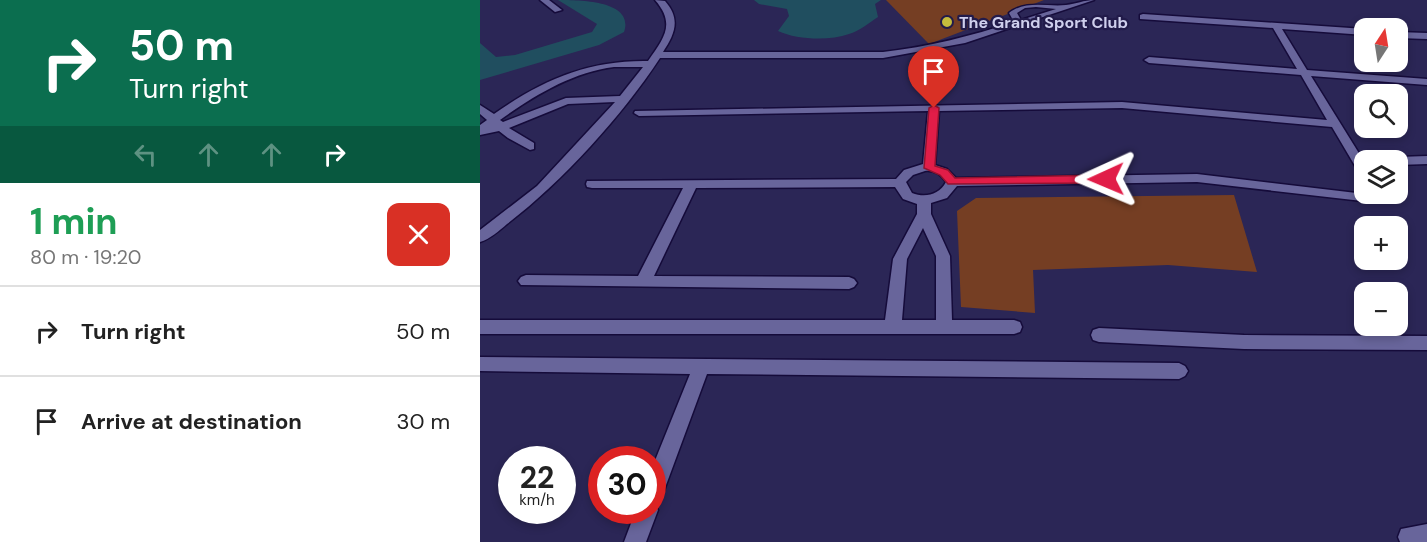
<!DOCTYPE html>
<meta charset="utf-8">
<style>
body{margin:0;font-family:"DM Sans",sans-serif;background:#f2f2f2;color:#222;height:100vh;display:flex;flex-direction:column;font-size:22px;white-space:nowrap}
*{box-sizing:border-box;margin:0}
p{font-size:20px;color:#767676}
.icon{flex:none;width:33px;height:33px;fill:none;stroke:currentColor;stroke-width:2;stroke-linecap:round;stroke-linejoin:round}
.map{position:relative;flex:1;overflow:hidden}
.sheet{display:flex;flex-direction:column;background:#fff;width:480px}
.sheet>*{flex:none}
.guide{background:#0b6e4f;color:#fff;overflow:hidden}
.needle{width:39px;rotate:12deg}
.fabs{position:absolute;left:874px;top:18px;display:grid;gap:12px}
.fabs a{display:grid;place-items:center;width:54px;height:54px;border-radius:12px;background:#fff;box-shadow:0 3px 9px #0003;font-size:30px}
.speed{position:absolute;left:18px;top:446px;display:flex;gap:12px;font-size:30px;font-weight:700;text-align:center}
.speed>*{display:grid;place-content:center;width:78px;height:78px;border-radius:50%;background:#fff;box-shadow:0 3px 9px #0003;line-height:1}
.speed small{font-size:15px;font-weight:400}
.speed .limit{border:9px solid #d22;background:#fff;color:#111}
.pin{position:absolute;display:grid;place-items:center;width:51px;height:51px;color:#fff;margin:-62px -26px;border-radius:50% 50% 50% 0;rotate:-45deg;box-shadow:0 0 6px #0007}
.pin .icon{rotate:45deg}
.me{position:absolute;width:66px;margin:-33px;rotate:269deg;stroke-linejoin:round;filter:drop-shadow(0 0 4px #0008)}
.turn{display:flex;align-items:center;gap:21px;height:126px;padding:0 30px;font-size:27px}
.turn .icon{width:78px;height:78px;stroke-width:2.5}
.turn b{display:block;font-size:42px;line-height:51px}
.lanes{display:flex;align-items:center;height:57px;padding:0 30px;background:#0003;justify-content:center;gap:30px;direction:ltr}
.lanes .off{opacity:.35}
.round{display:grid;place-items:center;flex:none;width:63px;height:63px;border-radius:12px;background:#f2f2f2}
.headline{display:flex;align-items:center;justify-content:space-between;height:102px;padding:0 30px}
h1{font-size:36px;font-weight:700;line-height:45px;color:#1e9e55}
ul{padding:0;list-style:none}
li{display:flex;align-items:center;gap:18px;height:90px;padding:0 30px;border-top:2px solid #e0e0e0}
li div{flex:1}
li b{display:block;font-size:22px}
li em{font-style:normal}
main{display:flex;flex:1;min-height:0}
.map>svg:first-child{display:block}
.green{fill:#753e23}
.water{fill:#204e5f}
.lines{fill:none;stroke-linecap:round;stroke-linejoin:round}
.minor-casing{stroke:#150b3a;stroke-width:3}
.minor{fill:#68659b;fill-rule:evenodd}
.route{fill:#e11d48;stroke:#92132f;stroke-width:1.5}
.poi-dot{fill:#c5bc3d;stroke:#221b4a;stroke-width:2}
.labels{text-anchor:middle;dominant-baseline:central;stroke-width:4.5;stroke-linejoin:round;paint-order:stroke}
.far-poi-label{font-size:16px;font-weight:bold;fill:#cfcfed;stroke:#221b4a;text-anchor:start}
</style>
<main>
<section class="sheet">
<div class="guide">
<div class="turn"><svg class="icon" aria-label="right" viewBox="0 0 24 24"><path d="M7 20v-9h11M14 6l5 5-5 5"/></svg><div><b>50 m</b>Turn right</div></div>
<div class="lanes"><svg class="icon off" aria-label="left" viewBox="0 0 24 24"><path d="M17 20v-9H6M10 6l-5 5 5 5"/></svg><svg class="icon off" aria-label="ahead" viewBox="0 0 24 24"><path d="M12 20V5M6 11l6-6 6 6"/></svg><svg class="icon off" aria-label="ahead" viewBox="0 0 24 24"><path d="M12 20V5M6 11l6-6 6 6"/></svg><svg class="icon" aria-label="right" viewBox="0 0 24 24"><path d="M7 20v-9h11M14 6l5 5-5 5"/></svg></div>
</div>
<div class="headline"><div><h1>1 min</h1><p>80 m · 19:20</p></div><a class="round" style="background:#d93025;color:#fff"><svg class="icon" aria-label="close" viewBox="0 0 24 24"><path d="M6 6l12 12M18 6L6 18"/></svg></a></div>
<ul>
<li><svg class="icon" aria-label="right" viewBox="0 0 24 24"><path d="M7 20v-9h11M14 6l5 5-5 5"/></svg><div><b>Turn right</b></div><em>50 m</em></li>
<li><svg class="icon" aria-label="arrive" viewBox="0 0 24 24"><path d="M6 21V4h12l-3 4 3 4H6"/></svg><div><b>Arrive at destination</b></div><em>30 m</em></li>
</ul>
</section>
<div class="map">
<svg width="947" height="542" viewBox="0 0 947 542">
<rect width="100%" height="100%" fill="#2b2656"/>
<g class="green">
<path d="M 406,0 L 564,0 L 449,44 Z"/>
<path d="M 754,195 L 777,272 L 688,265 L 553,270 L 555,313 L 481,307 L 477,211 L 496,198 Z"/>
</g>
<g class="water">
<path d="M 78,0 C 98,0 155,0 144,32 L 119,45 L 0,80 L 0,43 L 16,57 L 35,55 L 112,32 L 117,24 Z"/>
<path d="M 274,0 L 401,0 L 395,4 L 398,17 C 389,23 379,31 369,34 C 349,41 318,40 298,31 L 309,16 L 307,9 L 279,4 Z"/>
</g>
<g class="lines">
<defs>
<g id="minor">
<path d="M 60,0 L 69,0 L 82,10 L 75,12 Z"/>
<path d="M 175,0 L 185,1 C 201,19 195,34 183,52 L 403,52 C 448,47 491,36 534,22 L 529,13 C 545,0 567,7 586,5 C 596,4 604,0 614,0 L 485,43 L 403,58 L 180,58 C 142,116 82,182 27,224 C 19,231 10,239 0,242 L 0,230 L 57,186 L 135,102 L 88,104 L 29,128 L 54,143 L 54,149 L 50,150 L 28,138 L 19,131 L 0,135 L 0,125 L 7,120 L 0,114 L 0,105 L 14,114 C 62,80 108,60 168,61 C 184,38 196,24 175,0 ZM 556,7 L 576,9 L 541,20 L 537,13 L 545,8 ZM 134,67 L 163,67 L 140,96 L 86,98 L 23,122 L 20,120 C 53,96 93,72 134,67 Z"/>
<path d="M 663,14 L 885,29 L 885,35 L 802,29 L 827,70 L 947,79 L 947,85 L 831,76 L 885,163 L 885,177 L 881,176 L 852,127 L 642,108 L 459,111 L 455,165 L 467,169 L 476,178 L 717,174 L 885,194 L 903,194 L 900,200 L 891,202 L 717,182 L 477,186 L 467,198 L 451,203 L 451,214 L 470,256 L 472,320 L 534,320 L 540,322 L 542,327 L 540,332 L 534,334 L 0,334 L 0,320 L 405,320 L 413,259 L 437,214 L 437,204 L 423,199 L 415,187 L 216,188 L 174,276 L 369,277 L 374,279 L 377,283 L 374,287 L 369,289 L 41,285 L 38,281 L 41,277 L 46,275 L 158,276 L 203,188 L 112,188 L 107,187 L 106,184 L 107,181 L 416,179 L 424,170 L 443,164 L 448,111 L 159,116 L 154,113 L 155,111 L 642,102 L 847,120 L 821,75 L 669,63 L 664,60 L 669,57 L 817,69 L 793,28 L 660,19 L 660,15 ZM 445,171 C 454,170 461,174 466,182 C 459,195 445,198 432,193 L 426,182 L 433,175 ZM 443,228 L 456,256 L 456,320 L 422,320 L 427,259 Z"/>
<path d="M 918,32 L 947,33 L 947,39 L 918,38 Z"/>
<path d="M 947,156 L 947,164 L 918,165 L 918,160 L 912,160 L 918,157 Z"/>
<path d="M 619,328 L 764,335 L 947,336 L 947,350 L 764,349 L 619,342 L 613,340 L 611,335 L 613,330 Z"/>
<path d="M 0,357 L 699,363 L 705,366 L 708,371 L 705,376 L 699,379 L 227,374 L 182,496 L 179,503 L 175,505 L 178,510 L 166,542 L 144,542 L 156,510 L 172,510 L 172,468 L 210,374 L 0,371 Z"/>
<path d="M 947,524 L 947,542 L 920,542 L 918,537 L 921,529 Z"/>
</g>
</defs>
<use href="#minor" class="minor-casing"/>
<use href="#minor" class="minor"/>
</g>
<path class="route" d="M 454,105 L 459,108 L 455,166 L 468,170 L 475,178 L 626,175 L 632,179 L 626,183 L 468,184 L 460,175 L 444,168 L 449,108 Z"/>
<circle class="poi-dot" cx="467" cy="22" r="6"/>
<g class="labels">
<g class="far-poi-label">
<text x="479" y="22">The Grand Sport Club</text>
</g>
</g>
</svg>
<div class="fabs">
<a><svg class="needle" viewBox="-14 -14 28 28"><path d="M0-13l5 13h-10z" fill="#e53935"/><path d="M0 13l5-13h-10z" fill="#767676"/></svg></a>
<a><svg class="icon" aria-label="search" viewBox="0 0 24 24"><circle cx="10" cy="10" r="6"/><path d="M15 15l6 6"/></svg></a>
<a><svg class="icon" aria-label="layers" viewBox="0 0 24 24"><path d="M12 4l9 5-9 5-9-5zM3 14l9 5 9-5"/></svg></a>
<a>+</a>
<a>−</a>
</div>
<div class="speed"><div>22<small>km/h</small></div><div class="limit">30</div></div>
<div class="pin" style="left:454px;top:108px;background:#d93025"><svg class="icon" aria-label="arrive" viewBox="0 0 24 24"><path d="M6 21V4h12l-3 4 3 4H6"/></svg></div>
<svg class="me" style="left:626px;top:179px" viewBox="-20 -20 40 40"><path d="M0-17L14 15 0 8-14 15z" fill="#e11d48" stroke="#fff" stroke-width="4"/></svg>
</div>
</main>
